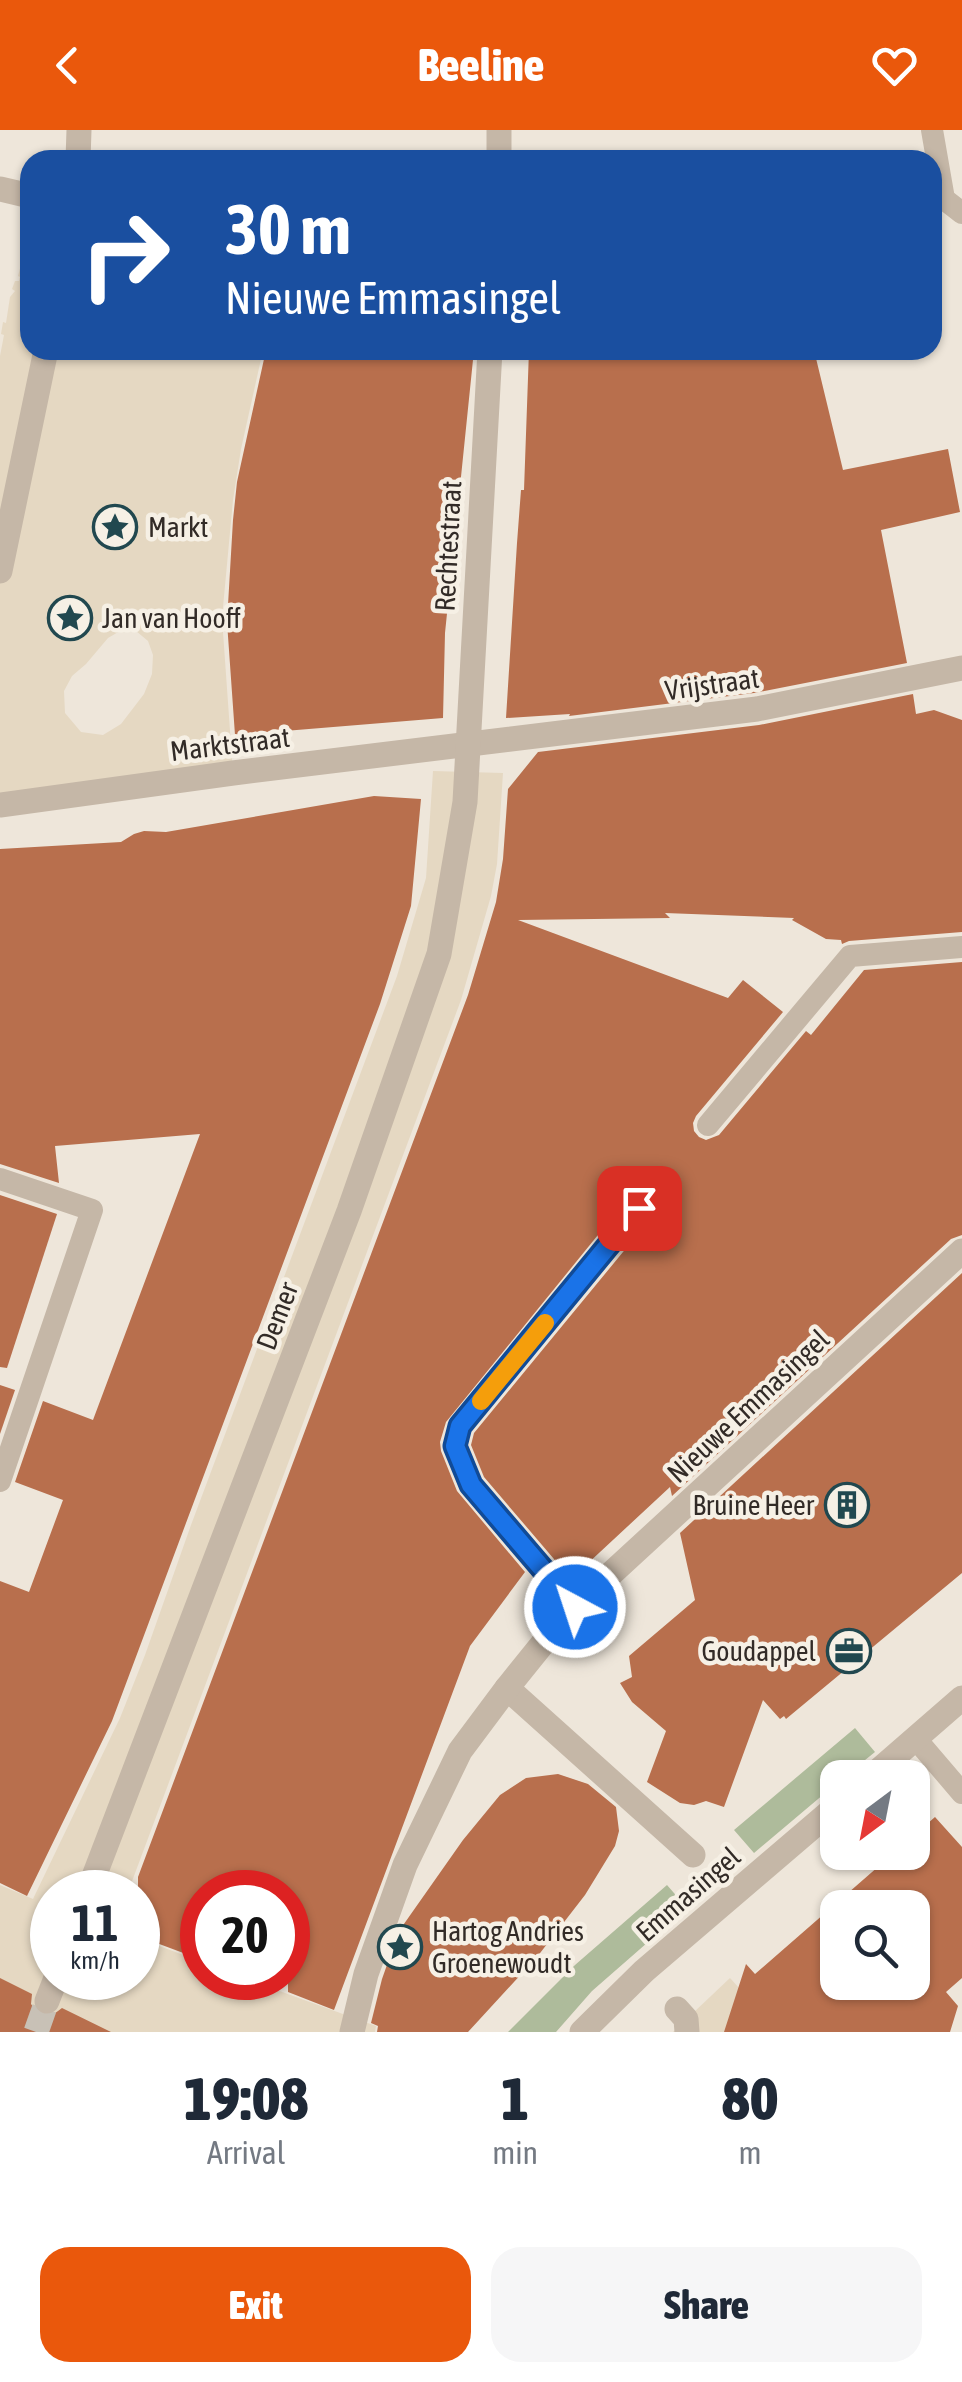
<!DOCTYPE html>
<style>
body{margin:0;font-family:"Asap Condensed",sans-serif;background:#f6f6f7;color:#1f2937;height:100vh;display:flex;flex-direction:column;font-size:38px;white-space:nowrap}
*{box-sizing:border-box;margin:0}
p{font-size:32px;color:#747a83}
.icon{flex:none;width:55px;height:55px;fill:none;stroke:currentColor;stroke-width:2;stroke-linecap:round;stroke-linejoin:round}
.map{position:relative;height:1902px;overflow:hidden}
.details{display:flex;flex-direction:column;background:#fff;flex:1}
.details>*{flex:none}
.guide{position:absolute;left:20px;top:20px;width:922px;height:210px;border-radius:30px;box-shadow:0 2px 8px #0004;background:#1a4fa0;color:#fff;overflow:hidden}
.needle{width:65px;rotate:212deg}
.buttons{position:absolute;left:820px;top:1630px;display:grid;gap:20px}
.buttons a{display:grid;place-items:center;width:110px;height:110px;border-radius:20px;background:#fff;box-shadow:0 2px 8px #0004;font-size:50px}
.speed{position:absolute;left:30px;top:1740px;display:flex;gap:20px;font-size:50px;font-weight:700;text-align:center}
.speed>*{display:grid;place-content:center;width:130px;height:130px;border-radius:50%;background:#fff;box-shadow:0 2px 8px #0004;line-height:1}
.speed small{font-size:25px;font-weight:400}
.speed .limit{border:15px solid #d22;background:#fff;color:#111}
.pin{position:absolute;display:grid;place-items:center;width:85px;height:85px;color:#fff;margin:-42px;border-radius:20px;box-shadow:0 5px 15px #0006}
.me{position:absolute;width:110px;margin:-55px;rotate:320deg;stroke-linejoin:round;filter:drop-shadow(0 0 8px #0008)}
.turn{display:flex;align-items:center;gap:35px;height:210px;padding:0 40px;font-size:45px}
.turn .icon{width:130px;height:130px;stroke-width:2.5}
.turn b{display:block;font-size:70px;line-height:85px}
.eta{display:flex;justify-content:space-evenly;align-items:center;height:170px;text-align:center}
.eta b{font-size:60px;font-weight:800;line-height:70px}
.action{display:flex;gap:20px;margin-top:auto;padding:20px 40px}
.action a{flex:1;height:115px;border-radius:30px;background:#ea580c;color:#fff;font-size:40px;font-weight:800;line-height:115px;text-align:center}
.action a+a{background:#f6f6f7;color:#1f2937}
header{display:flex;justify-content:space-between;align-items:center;height:130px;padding:0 40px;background:#ea580c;color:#fff;font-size:45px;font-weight:800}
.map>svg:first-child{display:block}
.green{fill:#aebb9b}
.plaza{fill:#e5d8c2;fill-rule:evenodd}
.building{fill:#b86f4d;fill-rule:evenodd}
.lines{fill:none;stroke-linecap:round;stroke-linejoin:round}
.pedestrian-tunnel{stroke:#c8c1b6;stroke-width:25;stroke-dasharray:25 12;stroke-linecap:butt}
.service{stroke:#c5b7a7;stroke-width:22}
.pedestrian{stroke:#c5b7a7;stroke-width:25}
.tertiary{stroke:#c5b7a7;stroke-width:25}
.route-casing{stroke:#114b97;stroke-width:25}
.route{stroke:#1a73e8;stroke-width:18}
.slow{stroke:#f59e0b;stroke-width:18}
.labels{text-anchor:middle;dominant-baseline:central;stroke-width:9;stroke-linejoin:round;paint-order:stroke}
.poi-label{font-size:28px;fill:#322b27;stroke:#f6f0e5;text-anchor:start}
.street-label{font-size:28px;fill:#322b27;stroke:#f6f0e5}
</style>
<header><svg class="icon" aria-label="back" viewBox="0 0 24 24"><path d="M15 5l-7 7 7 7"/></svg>Beeline<svg class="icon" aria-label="heart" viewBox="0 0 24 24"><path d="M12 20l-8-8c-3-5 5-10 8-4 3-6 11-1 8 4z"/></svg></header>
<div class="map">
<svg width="962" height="1902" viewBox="0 0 962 1902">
<rect width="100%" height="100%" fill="#eee6da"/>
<g class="green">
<path d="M 855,1598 L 875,1622 L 844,1647 L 838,1648 L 837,1653 L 754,1723 L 734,1700 Z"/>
<path d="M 667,1755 L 687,1778 L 592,1861 L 556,1902 L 508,1902 L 575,1835 Z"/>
</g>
<g class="plaza">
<path d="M 30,91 L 30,220 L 263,220 L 241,319 L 233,370 L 222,488 L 233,643 L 0,675 L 0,226 L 4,205 L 1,204 L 3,192 L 6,193 L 10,167 L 15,161 L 12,159 L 15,151 L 19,151 L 20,147 L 18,146 L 29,105 ZM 120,501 L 136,501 L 148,511 L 153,525 L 152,544 L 144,564 L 121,594 L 103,605 L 81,602 L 65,583 L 64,561 L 72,546 L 86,534 L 108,508 Z"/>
<path d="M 433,641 L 503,643 L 497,734 L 491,766 L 461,870 L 128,1762 L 52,1762 L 52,1848 L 138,1848 L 138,1808 L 202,1832 L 202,1848 L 244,1848 L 376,1896 L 375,1902 L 0,1902 L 0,1755 L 33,1769 L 120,1588 L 145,1525 L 191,1395 L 397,846 L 426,748 Z"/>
<path d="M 730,1848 L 739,1858 L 725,1902 L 673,1902 Z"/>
</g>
<g class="building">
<path d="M 266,220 L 474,220 L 445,503 L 443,588 L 235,605 L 227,492 L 233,390 L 237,352 Z"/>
<path d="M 529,220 L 814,220 L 843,340 L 948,319 L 960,382 L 881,400 L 907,533 L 754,563 L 569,586 L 570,584 L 506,588 L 517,413 L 521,360 L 524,360 Z"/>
<path d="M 913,564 L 916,584 L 934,580 L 962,590 L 962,802 L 849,811 L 842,814 L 841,810 L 826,809 L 792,790 L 794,788 L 665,783 L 670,788 L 518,790 L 728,868 L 743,850 L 783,882 L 696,986 L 693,993 L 694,1001 L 699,1007 L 706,1010 L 719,1005 L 806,901 L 811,905 L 864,840 L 962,832 L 962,1105 L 951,1109 L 672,1366 L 670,1357 L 571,1449 L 484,1347 L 471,1315 L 474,1303 L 651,1088 L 654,1079 L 649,1067 L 640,1063 L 628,1068 L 446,1292 L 440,1312 L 441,1321 L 457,1361 L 525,1442 L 470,1516 L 334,1880 L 288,1862 L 288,1762 L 202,1762 L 202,1830 L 138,1806 L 138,1747 L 468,865 L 496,772 L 503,729 L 508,659 L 538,622 L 759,595 Z"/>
<path d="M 374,666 L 421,669 L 411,776 L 380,874 L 112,1591 L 27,1766 L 0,1753 L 0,1451 L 29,1462 L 63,1370 L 15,1352 L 43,1271 L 93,1290 L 200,1004 L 55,1016 L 59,1053 L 0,1034 L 0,719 L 121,712 L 134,704 L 144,701 L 166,702 Z"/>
<path d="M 0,1065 L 57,1084 L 7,1238 L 0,1237 Z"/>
<path d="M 962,1143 L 962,1443 L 786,1589 L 784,1586 L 780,1589 L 763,1570 L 724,1677 L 706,1671 L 694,1675 L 680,1673 L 647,1652 L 666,1601 L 632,1572 L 620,1553 L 632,1547 L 629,1526 L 695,1470 L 680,1403 Z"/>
<path d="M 0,1255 L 15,1260 L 0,1304 Z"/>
<path d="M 558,1644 L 588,1654 L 616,1677 L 619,1701 L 615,1716 L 585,1765 L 537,1827 L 468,1902 L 377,1902 L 378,1896 L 371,1893 L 382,1849 L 399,1801 L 463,1710 L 500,1665 L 526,1648 Z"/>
<path d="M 935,1687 L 962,1717 L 962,1848 L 946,1862 L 958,1876 L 950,1902 L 724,1902 L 746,1834 L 755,1844 L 895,1722 L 912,1722 L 912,1707 ZM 838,1778 L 912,1778 L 912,1852 L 838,1852 Z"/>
<path d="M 0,1848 L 32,1864 L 31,1874 L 40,1886 L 50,1887 L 62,1878 L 111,1902 L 0,1902 Z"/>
</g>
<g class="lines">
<path class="pedestrian-tunnel" d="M 36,1902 L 47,1871"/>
<g class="service">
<path d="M 932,0 L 944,69 L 962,83"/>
<path d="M 708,995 L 850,826 L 962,817"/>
<path d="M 0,1049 L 92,1080 L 0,1351"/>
<path d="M 575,1477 L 471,1355 L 455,1316 L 460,1296 L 639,1078"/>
<path d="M 915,1608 L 962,1663"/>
</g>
<g class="pedestrian">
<path d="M 499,0 L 499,30"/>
<path d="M 78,30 L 79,0"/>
<path d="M 0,59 L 30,66"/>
<path d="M 0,441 L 46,220"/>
<path d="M 0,675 L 233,643 L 757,579 L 962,538"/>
<path d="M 507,1558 L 693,1725"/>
<path d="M 88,1762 L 349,1081 L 439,824 L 465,672 L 490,220"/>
<path d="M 47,1871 L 56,1848"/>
<path d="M 677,1879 L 686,1889 L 687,1902"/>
<path d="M 352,1902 L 366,1844 L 405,1735 L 460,1621 L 507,1558 L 565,1486 L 962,1121"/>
</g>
<g class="tertiary">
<path d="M 870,1648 L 962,1568"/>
<path d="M 582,1902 L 644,1841 L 838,1675"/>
</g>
</g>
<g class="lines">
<defs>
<path id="route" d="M 575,1477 L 471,1355 L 455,1316 L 460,1296 L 639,1078"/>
</defs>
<use href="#route" class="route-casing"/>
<use href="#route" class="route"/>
<path class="slow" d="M 481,1271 L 545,1193"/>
</g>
<defs>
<symbol id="sight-ring" viewBox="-11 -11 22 22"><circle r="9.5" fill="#f6f0e5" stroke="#21484f" stroke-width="1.5"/><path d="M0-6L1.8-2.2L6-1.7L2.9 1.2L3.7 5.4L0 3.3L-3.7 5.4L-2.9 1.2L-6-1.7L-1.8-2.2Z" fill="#21484f"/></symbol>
<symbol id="building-ring" viewBox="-11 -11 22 22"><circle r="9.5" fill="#f6f0e5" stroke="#21484f" stroke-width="1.5"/><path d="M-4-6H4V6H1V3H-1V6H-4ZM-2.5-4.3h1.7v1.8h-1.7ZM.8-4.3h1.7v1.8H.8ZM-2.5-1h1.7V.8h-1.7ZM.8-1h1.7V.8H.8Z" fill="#21484f"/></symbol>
<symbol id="office-ring" viewBox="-11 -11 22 22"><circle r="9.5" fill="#f6f0e5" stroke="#21484f" stroke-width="1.5"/><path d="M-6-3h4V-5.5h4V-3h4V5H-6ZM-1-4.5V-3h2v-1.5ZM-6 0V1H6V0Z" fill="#21484f"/></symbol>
</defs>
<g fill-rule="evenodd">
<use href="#sight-ring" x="90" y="372" width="50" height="50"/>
<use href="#sight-ring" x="45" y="463" width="50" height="50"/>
<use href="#building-ring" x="822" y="1350" width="50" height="50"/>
<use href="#office-ring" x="824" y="1496" width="50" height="50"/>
<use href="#sight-ring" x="375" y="1792" width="50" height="50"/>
</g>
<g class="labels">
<g class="poi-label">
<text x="148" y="397">Markt</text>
<text x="102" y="488">Jan van Hooff</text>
<text x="814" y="1375" text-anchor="end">Bruine Heer</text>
<text x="816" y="1521" text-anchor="end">Goudappel</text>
<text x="432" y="1801">Hartog Andries<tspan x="432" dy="32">Groenewoudt</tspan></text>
</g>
<g class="street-label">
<text transform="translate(448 416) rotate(-87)">Rechtestraat</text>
<text transform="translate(712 554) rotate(-8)">Vrijstraat</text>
<text transform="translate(230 614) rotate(-7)">Marktstraat</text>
<text transform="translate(277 1186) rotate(-69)">Demer</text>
<text transform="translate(748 1276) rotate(-43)">Nieuwe Emmasingel</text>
<text transform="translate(688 1764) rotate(-41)">Emmasingel</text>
</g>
</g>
</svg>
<div class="buttons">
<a><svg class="needle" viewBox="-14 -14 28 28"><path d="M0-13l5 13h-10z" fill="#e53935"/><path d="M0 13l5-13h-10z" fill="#747a83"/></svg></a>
<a><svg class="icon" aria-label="search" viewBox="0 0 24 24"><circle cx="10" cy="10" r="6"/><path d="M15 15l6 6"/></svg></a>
</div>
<div class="speed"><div>11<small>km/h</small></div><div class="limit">20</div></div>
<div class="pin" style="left:639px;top:1078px;background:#d93025"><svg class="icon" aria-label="arrive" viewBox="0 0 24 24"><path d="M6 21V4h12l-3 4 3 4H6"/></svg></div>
<svg class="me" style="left:575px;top:1477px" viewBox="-20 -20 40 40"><circle r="17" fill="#1a73e8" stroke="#fff" stroke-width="3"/><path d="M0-11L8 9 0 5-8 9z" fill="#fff"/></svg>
<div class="guide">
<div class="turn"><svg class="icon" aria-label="right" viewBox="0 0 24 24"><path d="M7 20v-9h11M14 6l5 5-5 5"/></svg><div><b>30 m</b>Nieuwe Emmasingel</div></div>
</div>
</div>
<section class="details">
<div class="eta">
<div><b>19:08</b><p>Arrival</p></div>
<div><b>1</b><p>min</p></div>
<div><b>80</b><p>m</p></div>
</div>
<div class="action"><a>Exit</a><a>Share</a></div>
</section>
